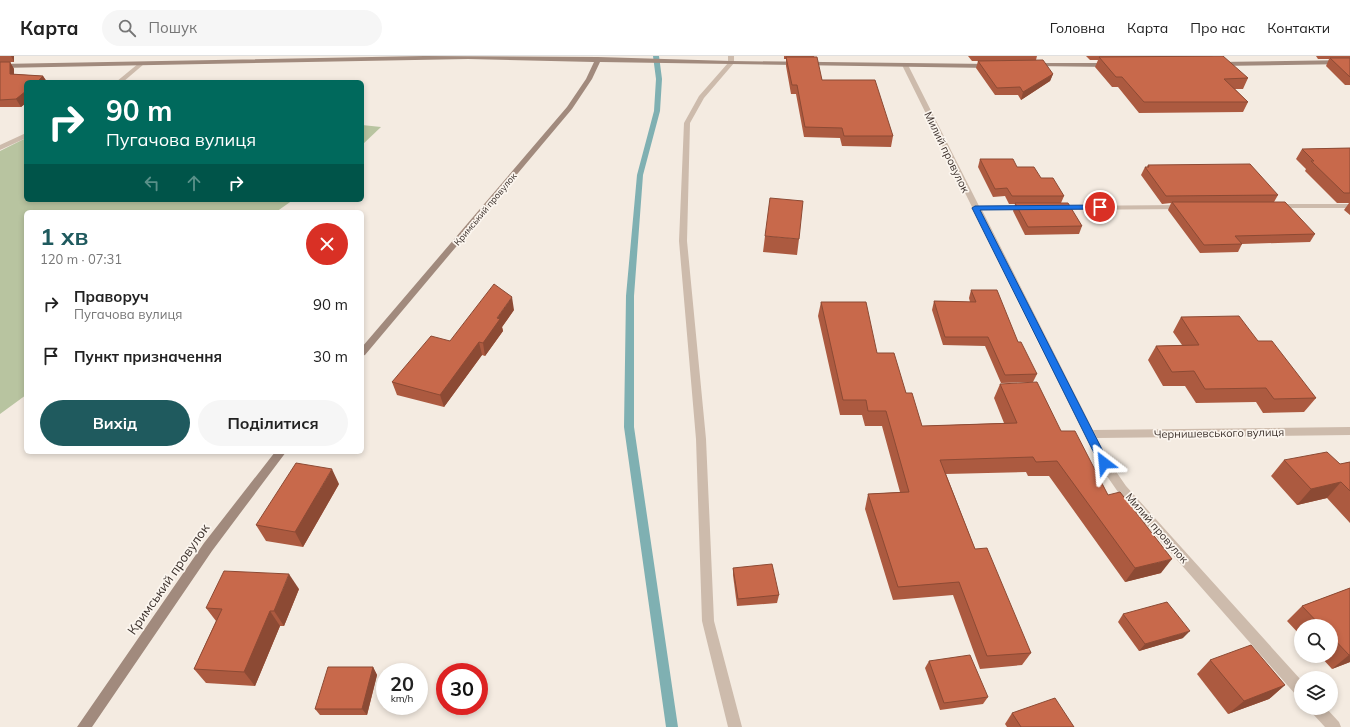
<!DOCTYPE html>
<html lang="uk">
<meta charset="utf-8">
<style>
body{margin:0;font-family:Mulish,sans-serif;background:#f6f6f6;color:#222;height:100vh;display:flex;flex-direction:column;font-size:15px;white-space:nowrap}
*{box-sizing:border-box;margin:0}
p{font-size:13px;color:#767676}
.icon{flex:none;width:22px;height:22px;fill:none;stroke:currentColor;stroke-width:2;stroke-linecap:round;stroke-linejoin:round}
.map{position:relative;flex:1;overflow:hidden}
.side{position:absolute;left:24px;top:154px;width:340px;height:244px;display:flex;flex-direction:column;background:#fff;border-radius:6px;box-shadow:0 2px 6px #0003}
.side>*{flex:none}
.banner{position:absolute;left:24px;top:24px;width:340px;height:122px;border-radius:6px;box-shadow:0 2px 6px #0003;background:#00695c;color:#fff;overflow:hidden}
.tools{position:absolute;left:1294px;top:563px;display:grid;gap:8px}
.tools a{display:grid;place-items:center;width:44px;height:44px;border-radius:50%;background:#fff;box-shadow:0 2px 6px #0003;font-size:20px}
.speed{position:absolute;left:376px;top:607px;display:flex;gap:8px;font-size:20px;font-weight:700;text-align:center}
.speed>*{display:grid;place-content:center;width:52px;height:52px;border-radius:50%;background:#fff;box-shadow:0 2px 6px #0003;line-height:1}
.speed small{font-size:10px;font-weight:400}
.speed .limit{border:6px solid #d22;background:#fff;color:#111}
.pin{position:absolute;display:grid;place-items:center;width:34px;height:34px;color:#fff;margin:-17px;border:2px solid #fff;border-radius:50%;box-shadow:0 1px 4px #0007}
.me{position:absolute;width:44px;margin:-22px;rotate:331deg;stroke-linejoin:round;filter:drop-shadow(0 0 3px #0008)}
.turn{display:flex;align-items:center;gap:14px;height:84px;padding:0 16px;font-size:18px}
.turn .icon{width:52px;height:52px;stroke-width:2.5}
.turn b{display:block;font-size:28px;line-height:34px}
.lanes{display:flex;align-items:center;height:38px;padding:0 16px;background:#0003;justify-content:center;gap:20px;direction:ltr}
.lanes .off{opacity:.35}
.round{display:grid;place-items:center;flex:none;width:42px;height:42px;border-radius:21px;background:#f6f6f6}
.head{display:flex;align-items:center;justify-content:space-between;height:68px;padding:0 16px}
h1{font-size:24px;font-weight:700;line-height:30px;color:#1f5a5e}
.cta{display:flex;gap:8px;margin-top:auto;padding:8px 16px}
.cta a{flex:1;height:46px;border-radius:24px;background:#1f5a5e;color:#fff;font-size:16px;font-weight:700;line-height:46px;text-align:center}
.cta a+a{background:#f6f6f6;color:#222}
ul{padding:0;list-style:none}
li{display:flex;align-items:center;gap:12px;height:52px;padding:0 16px}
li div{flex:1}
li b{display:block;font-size:15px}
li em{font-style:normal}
header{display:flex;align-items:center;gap:24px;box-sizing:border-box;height:56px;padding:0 20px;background:#fff;border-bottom:1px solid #e0e0e0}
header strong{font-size:19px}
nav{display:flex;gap:22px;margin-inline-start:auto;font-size:14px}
.search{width:280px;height:36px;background:#f6f6f6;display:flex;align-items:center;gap:10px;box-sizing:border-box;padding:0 14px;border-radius:22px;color:#767676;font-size:15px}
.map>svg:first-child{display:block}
.green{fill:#b8c4a0}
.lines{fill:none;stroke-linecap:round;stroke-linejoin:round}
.stream{fill:#7fb0b2;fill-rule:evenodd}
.lane{fill:#cdbbac;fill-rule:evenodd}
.street{fill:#cdbbac;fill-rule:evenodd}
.secondary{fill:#a18a7d;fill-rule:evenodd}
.wall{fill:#ac5a40}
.shaded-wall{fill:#8c4a34}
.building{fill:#c8694b;stroke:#8c4a34}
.route{fill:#1a73e8;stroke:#114b97}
.labels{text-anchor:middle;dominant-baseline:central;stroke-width:3.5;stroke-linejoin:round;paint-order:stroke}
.far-street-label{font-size:9px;fill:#3b302b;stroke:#fbf5ee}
.street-label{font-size:11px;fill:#3b302b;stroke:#fbf5ee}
.near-street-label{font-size:13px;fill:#3b302b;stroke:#fbf5ee}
</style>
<header>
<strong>Карта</strong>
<div class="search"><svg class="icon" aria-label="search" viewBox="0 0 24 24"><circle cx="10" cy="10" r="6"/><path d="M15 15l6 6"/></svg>Пошук</div>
<nav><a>Головна</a><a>Карта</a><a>Про нас</a><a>Контакти</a></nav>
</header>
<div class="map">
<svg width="1350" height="671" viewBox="0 0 1350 671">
<rect width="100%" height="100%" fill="#f4ebe1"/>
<g class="green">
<path d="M 362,69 L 381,71 L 362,89 Z"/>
<path d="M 26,82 L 26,144 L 293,144 L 276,156 L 26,156 L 26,339 L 0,358 L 0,95 Z"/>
</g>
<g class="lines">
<path class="stream" d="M 653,0 L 659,0 L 662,23 L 660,55 L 643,119 L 634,240 L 634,371 L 678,671 L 666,671 L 624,371 L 626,240 L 637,119 L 654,55 L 656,23 Z"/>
<g class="lane">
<path d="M 139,7 L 144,8 L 123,26 L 116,26 Z"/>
<path d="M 26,77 L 26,82 L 0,94 L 0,89 Z"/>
</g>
<g class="street">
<path d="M 728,0 L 734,0 L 734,7 L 704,42 L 690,67 L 687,185 L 706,383 L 714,565 L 742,671 L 728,671 L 702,565 L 696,383 L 679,185 L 684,67 L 699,40 L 728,7 Z"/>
<path d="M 905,7 L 908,9 L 979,150 L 1026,150 L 1030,152 L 1026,154 L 982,154 L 1093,374 L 1350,371 L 1350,379 L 1097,382 L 1108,404 L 1126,430 L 1301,624 L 1301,640 L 1296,639 L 1156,480 L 1118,436 L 1100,410 L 974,154 L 971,152 L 972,151 L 902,9 Z"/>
<path d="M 1273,148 L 1350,148 L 1350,152 L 1276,152 L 1272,150 Z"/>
<path d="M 1182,149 L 1185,149 L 1185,153 L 1058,154 L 1054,152 L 1058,150 Z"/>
<path d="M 1310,652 L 1326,652 L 1339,666 L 1341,671 L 1325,671 L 1312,657 Z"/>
</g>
<g class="secondary">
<path d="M 424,0 L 598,1 L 731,5 L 990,8 L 993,10 L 990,12 L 600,6 L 592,23 L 572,53 L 365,299 L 362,300 L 362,291 L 567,51 L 586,23 L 594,6 L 468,3 L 0,12 L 0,8 Z"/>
<path d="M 1350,4 L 1350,8 L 1218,10 L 1215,8 L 1218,6 Z"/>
<path d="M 1034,7 L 1110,7 L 1113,9 L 1110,11 L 1032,10 L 1031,9 Z"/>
<path d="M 275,396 L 286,396 L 212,495 L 92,671 L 77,671 L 204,487 Z"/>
</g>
</g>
<g class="wall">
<path d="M 0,0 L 14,0 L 14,6 L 10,6 L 14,13 L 14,18 L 43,20 L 47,26 L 26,26 L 26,47 L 21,51 L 0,51 Z"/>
<path d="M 784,0 L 814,0 L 822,24 L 893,80 L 891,91 L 842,90 L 840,82 L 804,81 L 796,38 L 791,38 L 786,10 L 786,3 L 784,3 Z"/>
<path d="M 968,0 L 1037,0 L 1036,4 L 1053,18 L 1050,25 L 1021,44 L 1018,39 L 995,39 L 976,12 L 978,5 L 972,5 Z"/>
<path d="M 1086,0 L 1212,0 L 1248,22 L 1243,33 L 1235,33 L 1248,46 L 1243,56 L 1139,57 L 1118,31 L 1112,31 L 1095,11 L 1098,4 L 1090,4 Z"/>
<path d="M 1316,0 L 1350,0 L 1350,29 L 1345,29 L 1326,10 L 1329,3 L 1318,3 Z"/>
<path d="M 1350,92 L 1350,159 L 1344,154 L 1349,147 L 1337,147 L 1305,115 L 1306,113 L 1296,103 L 1302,93 Z"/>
<path d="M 980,103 L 1017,111 L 1041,122 L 1064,140 L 1061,147 L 1082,170 L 1079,178 L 1025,179 L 1013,155 L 1015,148 L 1009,148 L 1005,140 L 993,141 L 978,111 Z"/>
<path d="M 1148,109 L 1278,139 L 1274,146 L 1315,178 L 1310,186 L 1242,188 L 1238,196 L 1200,197 L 1168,154 L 1171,147 L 1162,148 L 1141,119 L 1145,111 L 1147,111 Z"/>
<path d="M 765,180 L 799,183 L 797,199 L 763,196 Z"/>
<path d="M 971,234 L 1018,286 L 1037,318 L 1033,326 L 1001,327 L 985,290 L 943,289 L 932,254 L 934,245 L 970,246 L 969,242 Z"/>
<path d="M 821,246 L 877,297 L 906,337 L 922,370 L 1004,367 L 994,342 L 1000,328 L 1061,375 L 1108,439 L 1161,517 L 1125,526 L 1049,420 L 1028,420 L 1026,416 L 946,418 L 975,493 L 1031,597 L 1022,609 L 980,613 L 953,539 L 893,544 L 865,453 L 868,438 L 900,436 L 882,370 L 865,370 L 862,359 L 840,359 L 818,260 Z"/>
<path d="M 514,254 L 502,271 L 503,275 L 485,300 L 482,299 L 444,351 L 397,339 L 392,326 L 450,285 Z"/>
<path d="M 1181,261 L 1258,285 L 1316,342 L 1304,356 L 1263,357 L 1256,346 L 1196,347 L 1185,330 L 1163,330 L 1148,304 L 1156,290 L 1182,289 L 1173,276 Z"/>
<path d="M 1284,404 L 1340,408 L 1350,406 L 1350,467 L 1327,442 L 1297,449 L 1271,420 Z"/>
<path d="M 339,428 L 303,491 L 266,485 L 256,469 Z"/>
<path d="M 733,512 L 779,539 L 777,547 L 737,550 L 733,519 Z"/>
<path d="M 1350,532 L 1350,606 L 1332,613 L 1320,600 L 1331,600 L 1331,570 L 1301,570 L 1301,580 L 1287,565 L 1302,550 Z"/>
<path d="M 299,533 L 284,570 L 280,570 L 255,630 L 206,627 L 194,613 L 216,565 L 206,552 Z"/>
<path d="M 1123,558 L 1183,582 L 1139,595 L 1118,566 Z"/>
<path d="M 1210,604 L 1285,629 L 1269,643 L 1228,658 L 1197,618 Z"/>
<path d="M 929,605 L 988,641 L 983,648 L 940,654 L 925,612 Z"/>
<path d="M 373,611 L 377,619 L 367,659 L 320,659 L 315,653 Z"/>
<path d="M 1012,657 L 1074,671 L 1007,671 L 1005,668 Z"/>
</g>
<g class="shaded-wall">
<path d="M 11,0 L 14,0 L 14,6 Z"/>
<path d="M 10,6 L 14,13 L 14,25 L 10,18 Z"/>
<path d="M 1053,18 L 1050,25 L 1021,44 L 1023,36 Z"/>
<path d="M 43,20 L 47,26 L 37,26 Z"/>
<path d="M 26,35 L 26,47 L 21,51 L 16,43 Z"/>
<path d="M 512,241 L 514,254 L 502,271 L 503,275 L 485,300 L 483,287 L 497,262 Z"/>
<path d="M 479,286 L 482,299 L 444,351 L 440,339 Z"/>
<path d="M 332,413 L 339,428 L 303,491 L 295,476 Z"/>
<path d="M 1341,426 L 1327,442 L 1297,449 L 1311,433 Z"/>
<path d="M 1172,503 L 1161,517 L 1125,526 L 1135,512 Z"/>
<path d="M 289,518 L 299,533 L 284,570 L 274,555 Z"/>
<path d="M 270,555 L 280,570 L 255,630 L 244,616 Z"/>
<path d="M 1190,575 L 1183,582 L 1139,595 L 1145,588 Z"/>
<path d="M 1349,599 L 1350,599 L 1350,606 L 1332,613 Z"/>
<path d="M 373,611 L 377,619 L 367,659 L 362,653 Z"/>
<path d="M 1285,629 L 1269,643 L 1228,658 L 1244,645 Z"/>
</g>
<g class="building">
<path d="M 1223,0 L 1248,22 L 1224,23 L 1248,46 L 1144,46 L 1122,21 L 1116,21 L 1099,1 Z"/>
<path d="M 786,1 L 817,1 L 822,24 L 875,24 L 893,80 L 844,80 L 842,72 L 805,71 L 797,29 L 792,29 Z"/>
<path d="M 1330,2 L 1350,2 L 1350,21 Z"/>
<path d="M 1043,4 L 1053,18 L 1023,36 L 1020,31 L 997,32 L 978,5 Z"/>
<path d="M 0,6 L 10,6 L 10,18 L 43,20 L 37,26 L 26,26 L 26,35 L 16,43 L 0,44 Z"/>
<path d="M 1350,92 L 1350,137 L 1344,137 L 1311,105 L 1314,105 L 1302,93 Z"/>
<path d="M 980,103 L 1013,103 L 1017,111 L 1034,111 L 1041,122 L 1053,122 L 1064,140 L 1012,140 L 1007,132 L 995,133 Z"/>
<path d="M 1250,108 L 1278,139 L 1166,140 L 1145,111 L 1149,111 L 1148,109 Z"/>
<path d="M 770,142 L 803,145 L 799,183 L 765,180 Z"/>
<path d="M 1172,146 L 1285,146 L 1315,178 L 1235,180 L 1242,188 L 1204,189 Z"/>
<path d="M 1015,147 L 1068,147 L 1082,170 L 1028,171 Z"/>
<path d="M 494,228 L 512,241 L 497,262 L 500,263 L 483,287 L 479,286 L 440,339 L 392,326 L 431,280 L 450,285 Z"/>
<path d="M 971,234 L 997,234 L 1018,286 L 1021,286 L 1037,318 L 1005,319 L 988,281 L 945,281 L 934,245 L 976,246 Z"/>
<path d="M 821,246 L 866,246 L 877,297 L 894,297 L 906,337 L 912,337 L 922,370 L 1017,367 L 1000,328 L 1037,326 L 1061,375 L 1075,375 L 1108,439 L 1120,436 L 1172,503 L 1135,512 L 1057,405 L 1036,406 L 1033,401 L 940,404 L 975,493 L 987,492 L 1031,597 L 987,600 L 959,526 L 898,531 L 868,438 L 909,436 L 886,355 L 868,355 L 866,344 L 843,344 Z"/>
<path d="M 1239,260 L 1258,285 L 1272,285 L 1316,342 L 1274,343 L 1266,332 L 1205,333 L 1194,315 L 1172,316 L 1156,290 L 1199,289 L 1181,261 Z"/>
<path d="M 1327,396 L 1340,408 L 1350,406 L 1350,435 L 1341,426 L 1311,433 L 1284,404 Z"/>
<path d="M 296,407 L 332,413 L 295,476 L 256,469 Z"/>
<path d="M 772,508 L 779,539 L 738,543 L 733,512 Z"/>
<path d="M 224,515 L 289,518 L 274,555 L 270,555 L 244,616 L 194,613 L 222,553 L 206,552 Z"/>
<path d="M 1350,532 L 1350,599 L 1349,599 L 1331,580 L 1331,570 L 1321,570 L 1302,550 Z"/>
<path d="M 1167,546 L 1190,575 L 1145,588 L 1123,558 Z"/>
<path d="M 1251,589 L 1285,629 L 1244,645 L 1210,604 Z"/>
<path d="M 970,599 L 988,641 L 944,647 L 929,605 Z"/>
<path d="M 328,611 L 373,611 L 362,653 L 315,653 Z"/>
<path d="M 1055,642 L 1074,671 L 1021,671 L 1012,657 Z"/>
</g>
<path class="route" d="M 1100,149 L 1104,151 L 1103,153 L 980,154 L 1109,407 L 1104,411 L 1099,407 L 972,152 L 975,150 Z"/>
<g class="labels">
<g class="far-street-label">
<text transform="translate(485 153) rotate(-50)">Кримський провулок</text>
</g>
<g class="street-label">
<text transform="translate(947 96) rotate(64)">Милий провулок</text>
<text transform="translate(1219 377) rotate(-1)">Чернишевського вулиця</text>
<text transform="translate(1157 472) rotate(49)">Милий провулок</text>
</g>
<g class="near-street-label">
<text transform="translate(168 523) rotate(-55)">Кримський провулок</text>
</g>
</g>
</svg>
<div class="tools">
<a><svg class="icon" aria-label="search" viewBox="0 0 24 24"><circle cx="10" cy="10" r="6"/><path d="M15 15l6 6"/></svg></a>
<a><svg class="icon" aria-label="layers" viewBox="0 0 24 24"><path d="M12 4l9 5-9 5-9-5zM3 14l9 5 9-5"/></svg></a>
</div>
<div class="speed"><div>20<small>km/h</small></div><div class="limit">30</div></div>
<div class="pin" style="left:1100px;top:151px;background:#d93025"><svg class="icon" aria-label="arrive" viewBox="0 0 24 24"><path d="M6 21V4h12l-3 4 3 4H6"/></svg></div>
<svg class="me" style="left:1104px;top:407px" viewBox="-20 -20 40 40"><path d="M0-17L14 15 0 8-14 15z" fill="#1a73e8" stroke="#fff" stroke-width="4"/></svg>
<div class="banner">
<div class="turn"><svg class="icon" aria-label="right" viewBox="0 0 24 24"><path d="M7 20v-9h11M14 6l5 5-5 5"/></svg><div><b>90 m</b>Пугачова вулиця</div></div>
<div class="lanes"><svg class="icon off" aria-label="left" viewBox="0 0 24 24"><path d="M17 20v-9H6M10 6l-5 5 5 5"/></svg><svg class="icon off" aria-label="ahead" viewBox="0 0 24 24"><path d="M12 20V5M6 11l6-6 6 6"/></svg><svg class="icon" aria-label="right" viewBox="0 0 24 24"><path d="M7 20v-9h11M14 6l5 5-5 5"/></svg></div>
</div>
<section class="side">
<div class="head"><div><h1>1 хв</h1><p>120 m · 07:31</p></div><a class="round" style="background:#d93025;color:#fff"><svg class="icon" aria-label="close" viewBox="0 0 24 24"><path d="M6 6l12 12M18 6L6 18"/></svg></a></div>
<ul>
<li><svg class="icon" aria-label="right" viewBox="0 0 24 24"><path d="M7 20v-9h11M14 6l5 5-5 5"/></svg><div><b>Праворуч</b><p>Пугачова вулиця</p></div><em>90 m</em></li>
<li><svg class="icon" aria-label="arrive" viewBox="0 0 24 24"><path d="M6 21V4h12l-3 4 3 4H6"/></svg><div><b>Пункт призначення</b></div><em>30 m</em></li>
</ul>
<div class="cta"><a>Вихід</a><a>Поділитися</a></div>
</section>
</div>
